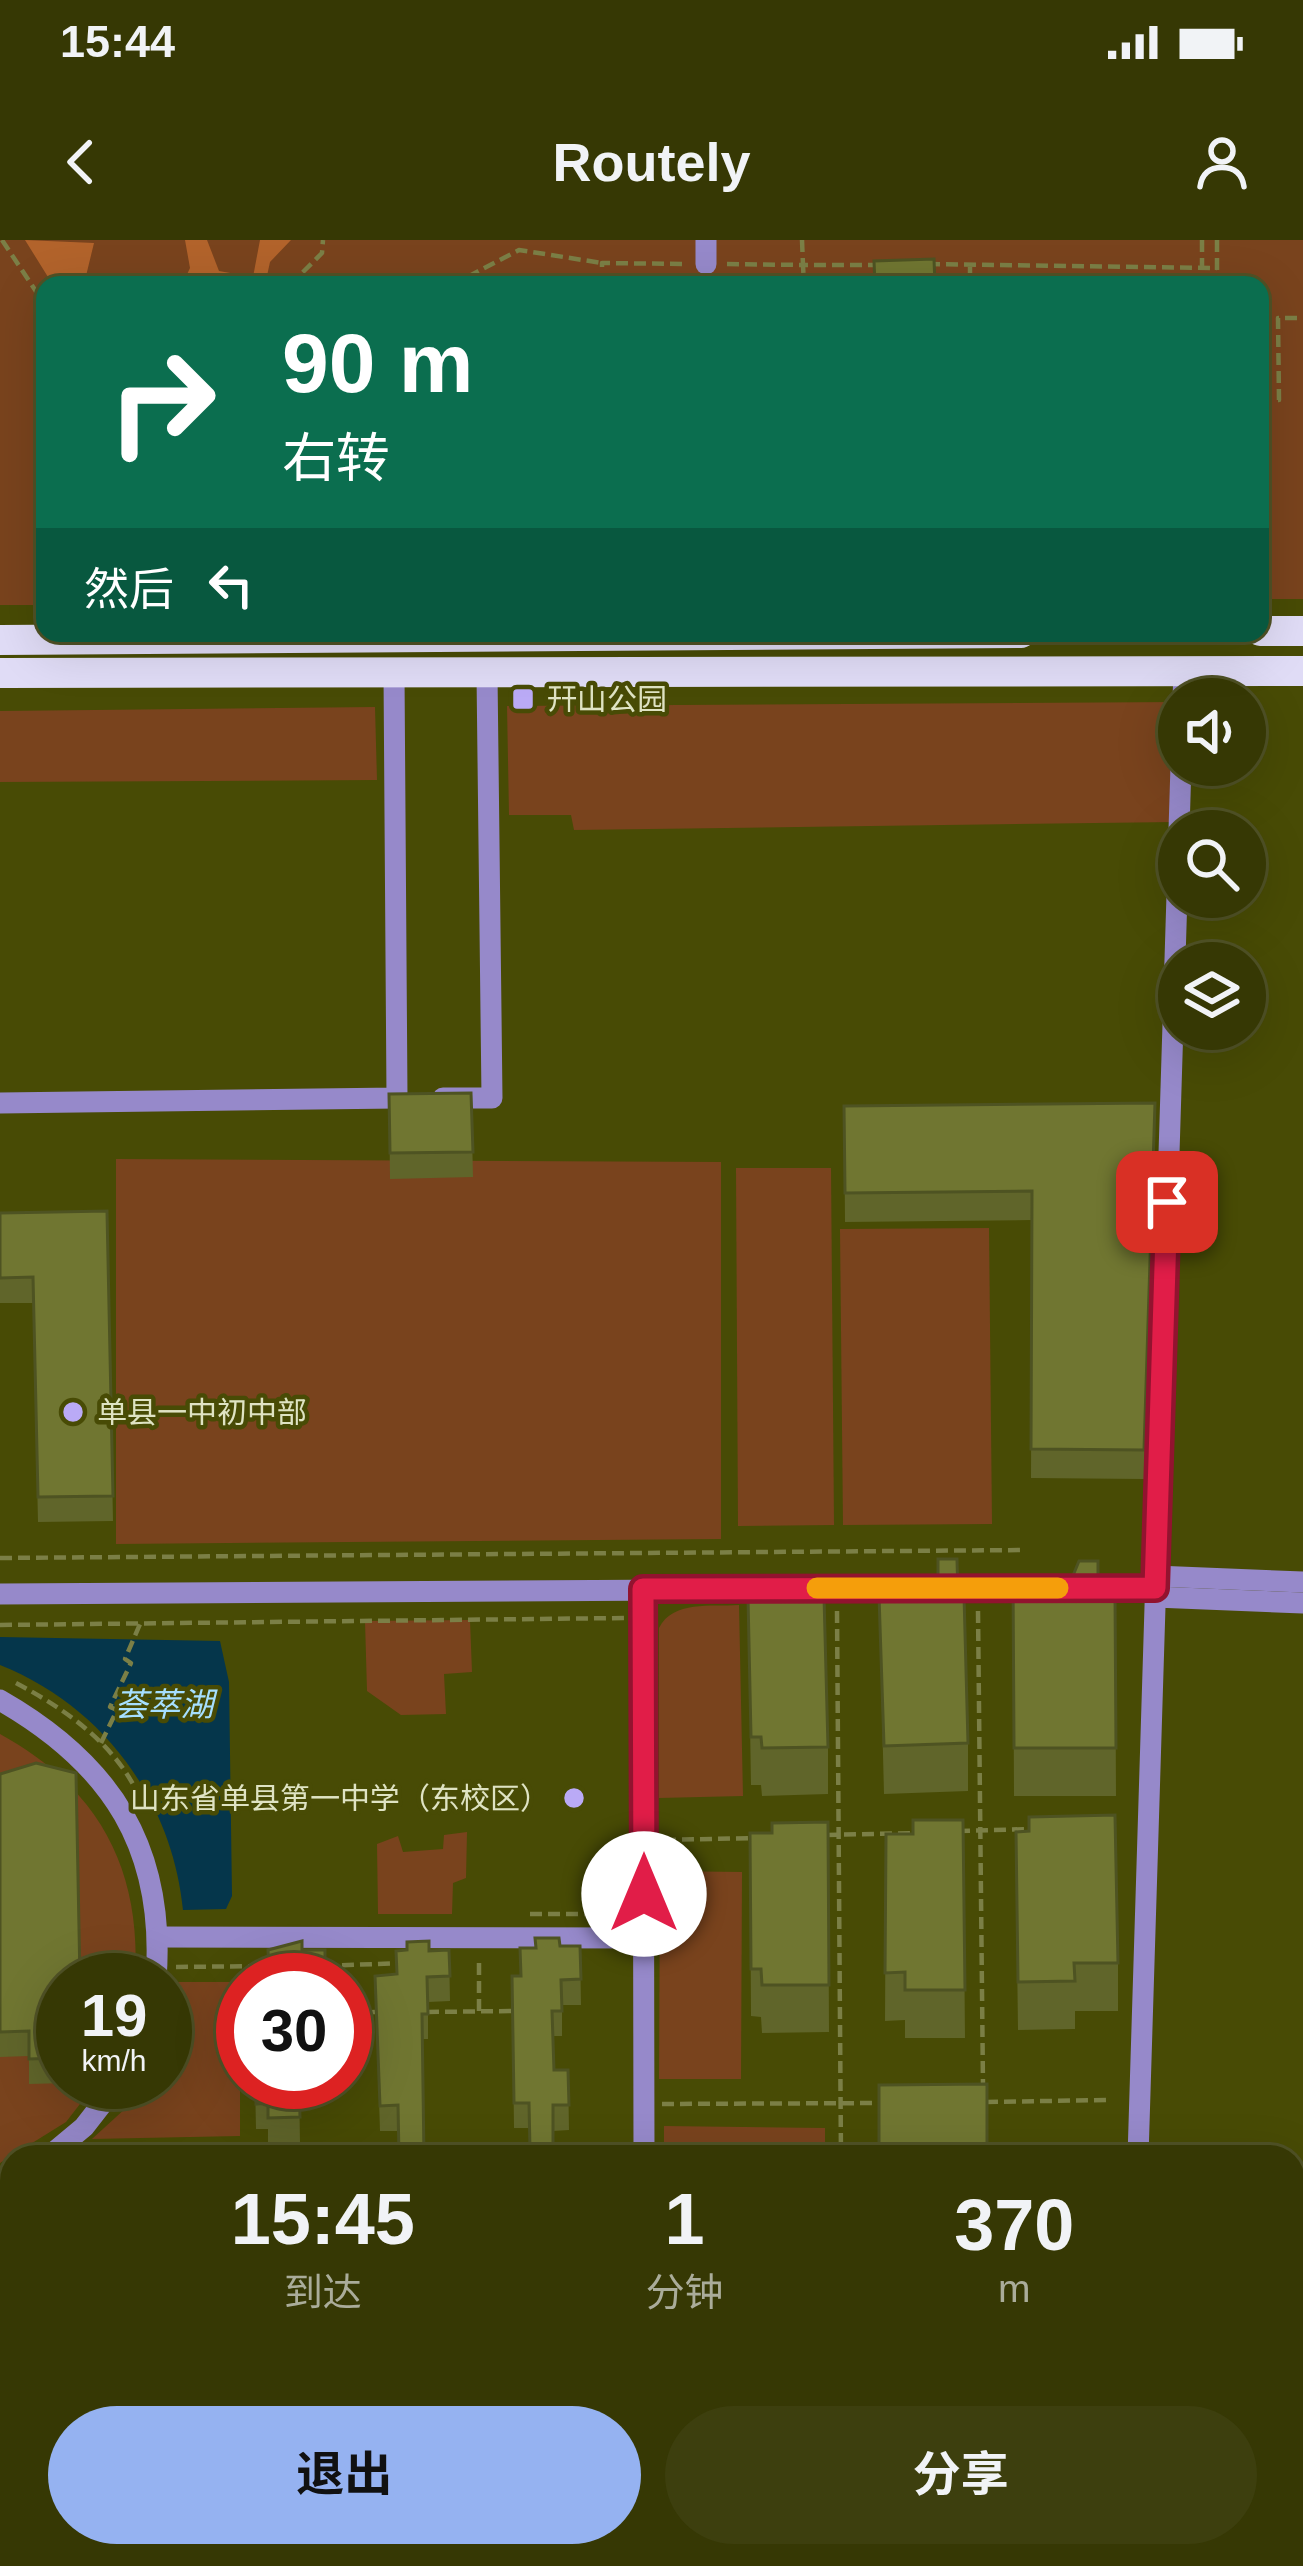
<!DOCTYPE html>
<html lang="zh">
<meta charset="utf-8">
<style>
body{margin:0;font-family:Helvetica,"Noto Sans SC",sans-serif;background:#3d3f0e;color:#f1f3f6;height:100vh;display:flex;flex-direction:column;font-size:45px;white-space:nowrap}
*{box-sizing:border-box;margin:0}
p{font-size:39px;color:#aaac9a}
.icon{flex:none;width:66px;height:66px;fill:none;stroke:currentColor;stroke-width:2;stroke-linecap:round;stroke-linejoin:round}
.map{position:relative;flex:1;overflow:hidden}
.side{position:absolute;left:0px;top:1905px;width:1305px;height:423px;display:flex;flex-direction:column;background:#363804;border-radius:36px 36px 0 0;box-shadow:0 12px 48px #0002,0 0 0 3px #505226}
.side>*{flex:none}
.hud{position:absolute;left:36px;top:36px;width:1233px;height:366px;border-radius:24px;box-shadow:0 12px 48px #0002,0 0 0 3px #505226;background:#0b6e4f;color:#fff;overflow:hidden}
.tools{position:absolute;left:1158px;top:438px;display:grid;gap:24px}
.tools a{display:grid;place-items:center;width:108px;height:108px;border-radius:50%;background:#363804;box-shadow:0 12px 48px #0002,0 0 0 3px #505226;font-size:60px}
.speed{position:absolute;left:36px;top:1713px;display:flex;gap:24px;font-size:60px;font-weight:700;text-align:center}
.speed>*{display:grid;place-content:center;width:156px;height:156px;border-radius:50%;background:#363804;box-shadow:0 12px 48px #0002,0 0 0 3px #505226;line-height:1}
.speed small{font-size:30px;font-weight:400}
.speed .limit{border:18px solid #d22;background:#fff;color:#111}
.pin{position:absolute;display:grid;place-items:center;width:102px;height:102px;color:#fff;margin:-51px;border-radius:24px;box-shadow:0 6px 18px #0006}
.me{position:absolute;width:132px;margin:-66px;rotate:0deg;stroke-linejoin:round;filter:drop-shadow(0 0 9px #0008)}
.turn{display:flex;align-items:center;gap:42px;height:252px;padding:0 48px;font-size:54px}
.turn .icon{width:156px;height:156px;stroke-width:2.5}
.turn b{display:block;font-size:84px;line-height:102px}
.then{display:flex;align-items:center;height:114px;padding:0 48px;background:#0003;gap:24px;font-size:45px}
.eta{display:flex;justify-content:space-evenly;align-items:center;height:204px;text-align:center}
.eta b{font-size:72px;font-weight:700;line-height:84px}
.cta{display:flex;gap:24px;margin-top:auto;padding:24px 48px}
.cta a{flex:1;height:138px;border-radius:72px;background:#95b2f1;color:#111;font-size:48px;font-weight:700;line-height:138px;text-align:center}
.cta a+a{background:#3d3f0e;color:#f1f3f6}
.status{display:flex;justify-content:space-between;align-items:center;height:84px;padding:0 60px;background:#363804;direction:ltr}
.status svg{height:33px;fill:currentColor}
header{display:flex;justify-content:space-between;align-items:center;height:156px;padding:0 48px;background:#363804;font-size:54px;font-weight:700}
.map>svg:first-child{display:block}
.green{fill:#79431d}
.forest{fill:#b2632b}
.water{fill:#05364b}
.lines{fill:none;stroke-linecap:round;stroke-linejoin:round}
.path{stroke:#7b7f46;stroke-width:4.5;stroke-dasharray:12 6;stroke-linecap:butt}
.minor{stroke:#9689ca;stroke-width:21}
.major{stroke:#e0dcf6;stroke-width:30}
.wall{fill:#60652a}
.building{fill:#707631;stroke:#4e5322;stroke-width:3}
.route-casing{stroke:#92132f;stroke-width:30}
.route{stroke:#e11d48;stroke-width:21}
.slow{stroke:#f59e0b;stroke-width:21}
.poi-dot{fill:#baaaf6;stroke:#484b05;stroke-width:4.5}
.labels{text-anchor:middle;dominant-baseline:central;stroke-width:9;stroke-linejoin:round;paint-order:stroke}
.poi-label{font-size:30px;fill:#dfe3c3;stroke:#484b05;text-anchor:start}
.water-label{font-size:33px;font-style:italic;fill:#a6dfff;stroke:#484b05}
</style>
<div class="status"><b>15:44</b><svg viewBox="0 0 49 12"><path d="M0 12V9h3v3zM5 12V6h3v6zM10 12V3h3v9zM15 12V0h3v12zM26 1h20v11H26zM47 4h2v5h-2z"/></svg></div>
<header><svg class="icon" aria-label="back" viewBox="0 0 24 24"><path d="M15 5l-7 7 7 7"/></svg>Routely<svg class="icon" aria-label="person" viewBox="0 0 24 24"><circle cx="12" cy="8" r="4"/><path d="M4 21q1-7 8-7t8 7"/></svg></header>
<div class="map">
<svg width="1303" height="2326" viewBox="0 0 1303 2326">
<rect width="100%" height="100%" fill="#484b05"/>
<g class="green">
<path d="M 0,0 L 1303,0 L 1303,359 L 1260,359 L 1260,45 L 45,45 L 45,365 L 0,365 Z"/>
<path d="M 1179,462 L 1175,582 L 574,590 L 571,575 L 509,575 L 507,466 Z"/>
<path d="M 375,467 L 377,540 L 0,542 L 0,471 Z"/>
<path d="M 116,919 L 721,922 L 721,1299 L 116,1304 Z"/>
<path d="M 736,928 L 831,928 L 834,1285 L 738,1286 Z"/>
<path d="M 989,988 L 992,1284 L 843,1285 L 840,989 Z"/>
<path d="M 739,1365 L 743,1556 L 659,1558 L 659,1388 C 673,1360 711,1367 739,1365 Z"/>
<path d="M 470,1380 L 472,1432 L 444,1434 L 446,1474 L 401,1475 L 367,1451 L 365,1381 Z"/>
<path d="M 0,1494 C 98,1548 142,1628 135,1740 L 63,1740 L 63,1842 L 97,1842 L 66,1882 L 0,1923 Z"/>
<path d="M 467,1592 L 466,1638 L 453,1643 L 452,1674 L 378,1674 L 377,1604 L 398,1596 L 403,1612 L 443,1609 L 444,1595 Z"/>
<path d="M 660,1631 L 742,1632 L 741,1839 L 659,1839 Z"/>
<path d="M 175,1742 L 240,1742 L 240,1896 L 92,1899 L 127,1867 L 143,1842 L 165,1842 L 165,1790 Z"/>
<path d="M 664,1886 L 825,1888 L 825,1917 L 664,1917 Z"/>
<path d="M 12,1958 L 12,2158 L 0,2158 L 0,1963 Z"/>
</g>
<g class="forest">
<path d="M 25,0 L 94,3 L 86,36 L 97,45 L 53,45 Z"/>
<path d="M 185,0 L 207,0 L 219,31 L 253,37 L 260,0 L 291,0 L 270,22 L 265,45 L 182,45 L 190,28 Z"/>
</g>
<path class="water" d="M 0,1397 L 220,1401 L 229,1442 L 232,1656 L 226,1669 L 183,1670 C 172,1560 103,1466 0,1425 Z"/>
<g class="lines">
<g class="path">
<path d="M 2,0 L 45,65"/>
<path d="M 802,0 L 803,25 L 875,25"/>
<path d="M 1202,0 L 1202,45"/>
<path d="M 1217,0 L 1217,45"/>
<path d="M 727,24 L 803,25 L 804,45"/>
<path d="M 928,24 L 1217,28"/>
<path d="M 970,27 L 970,45"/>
<path d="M 290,45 L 322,13 L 323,0"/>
<path d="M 452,45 L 519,10 L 602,23"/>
<path d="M 602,45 L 602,23 L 686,24"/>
<path d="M 1260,160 L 1279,160 L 1278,78 L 1303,78"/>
<path d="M 0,1318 L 1024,1310"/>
<path d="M 837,1371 L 841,1917"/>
<path d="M 978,1371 L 983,1846"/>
<path d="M 0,1385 L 624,1378"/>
<path d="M 16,1443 C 65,1469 114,1503 138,1554"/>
<path d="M 101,1503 L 117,1470 L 110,1467 L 131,1423 L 125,1419 L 140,1384"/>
<path d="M 958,1591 L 1031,1589"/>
<path d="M 826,1595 L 917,1593"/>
<path d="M 664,1600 L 755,1598"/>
<path d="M 530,1674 L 621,1674"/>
<path d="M 324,1726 L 402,1723"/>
<path d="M 176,1727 L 270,1726"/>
<path d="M 479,1771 L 479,1720"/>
<path d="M 427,1772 L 512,1771"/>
<path d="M 345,1773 L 376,1772"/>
<path d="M 986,1862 L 1107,1860"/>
<path d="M 662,1864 L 884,1863"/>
<path d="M 0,2160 L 12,2160"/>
</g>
<g class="minor">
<path d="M 706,24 L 706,0"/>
<path d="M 1183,459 L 1184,431"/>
<path d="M 443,858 L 492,858 L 487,434"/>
<path d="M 0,863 L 397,858 L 394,433"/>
<path d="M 1155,1336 L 1303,1342"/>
<path d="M 1069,1348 L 1155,1348"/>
<path d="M 643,1349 L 644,1917"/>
<path d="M 0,1354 L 1037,1348"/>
<path d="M 1155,1357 L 1303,1363"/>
<path d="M 0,1460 C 112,1524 166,1609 156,1740"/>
<path d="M 159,1697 L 644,1698"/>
<path d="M 48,1917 L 84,1887 L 119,1842"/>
<path d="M 1138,1917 L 1181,525"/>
<path d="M 0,1944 L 12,1937"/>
<path d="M 1126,2326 L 1127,2316"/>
</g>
<g class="major">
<path d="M 1260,391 L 1303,391"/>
<path d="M 0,400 L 1021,393"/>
<path d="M 0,433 L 1303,431"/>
</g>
</g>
<g class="wall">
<path d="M 471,853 L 473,937 L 390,939 L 389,854 Z"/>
<path d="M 1155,863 L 1144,1239 L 1031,1238 L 1032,980 L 845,982 L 844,866 Z"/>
<path d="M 107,971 L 113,1281 L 38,1282 L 33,1063 L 0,1063 L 0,973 Z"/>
<path d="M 1013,1338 L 1098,1351 L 1115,1351 L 1116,1556 L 1014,1556 Z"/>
<path d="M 879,1356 L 958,1356 L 968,1503 L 968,1551 L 884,1554 Z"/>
<path d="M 748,1358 L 828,1507 L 828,1554 L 762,1556 L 761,1545 L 751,1545 Z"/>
<path d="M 0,1534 L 63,1740 L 63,1842 L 67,1843 L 29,1844 L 29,1816 L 0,1817 Z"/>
<path d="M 963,1580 L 965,1798 L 905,1798 L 905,1780 L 885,1781 L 886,1594 L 913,1594 Z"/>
<path d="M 828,1582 L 829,1792 L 762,1793 L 761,1777 L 751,1776 L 750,1593 L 772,1593 Z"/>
<path d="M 1016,1639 L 1118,1723 L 1118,1771 L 1075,1771 L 1075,1789 L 1018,1790 Z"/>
<path d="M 560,1706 L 580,1706 L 581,1765 L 562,1765 L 562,1796 L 553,1796 L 554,1830 L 568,1830 L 569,1890 L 553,1891 L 553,1909 L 530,1910 L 529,1888 L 514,1888 L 512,1736 L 521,1736 Z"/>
<path d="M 449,1710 L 450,1761 L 428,1762 L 428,1799 L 422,1799 L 399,1917 L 398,1891 L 380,1891 L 375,1736 L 396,1735 L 396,1711 Z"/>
<path d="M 255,1842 L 299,1842 L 300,1903 L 268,1903 L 268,1889 L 256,1889 Z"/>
</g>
<g class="building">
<path d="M 934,19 L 935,45 L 875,45 L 874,21 Z"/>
<path d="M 471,853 L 473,912 L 390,913 L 389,854 Z"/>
<path d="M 1155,863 L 1144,1210 L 1031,1209 L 1032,951 L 845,953 L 844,866 Z"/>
<path d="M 107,971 L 113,1256 L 38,1257 L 33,1037 L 0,1038 L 0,973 Z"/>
<path d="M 938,1319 L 957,1319 L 958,1356 L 964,1355 L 968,1503 L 884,1506 L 879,1356 L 905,1355 L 905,1345 L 938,1344 Z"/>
<path d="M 1079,1321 L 1098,1321 L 1098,1351 L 1115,1351 L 1116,1508 L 1014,1508 L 1013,1338 L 1072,1338 Z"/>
<path d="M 819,1345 L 824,1356 L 828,1507 L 762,1508 L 761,1497 L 751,1497 L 748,1358 L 770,1357 L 770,1347 Z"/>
<path d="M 36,1523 L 76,1533 L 80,1740 L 63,1740 L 63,1818 L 29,1819 L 29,1791 L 0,1792 L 0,1534 Z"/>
<path d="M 1115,1575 L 1118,1723 L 1074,1723 L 1075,1741 L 1018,1742 L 1016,1592 L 1029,1591 L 1029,1577 Z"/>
<path d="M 913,1580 L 963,1580 L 965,1750 L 905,1750 L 905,1732 L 885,1733 L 886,1594 L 913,1594 Z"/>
<path d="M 828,1582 L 829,1745 L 762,1745 L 761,1729 L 751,1729 L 750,1593 L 772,1593 L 772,1583 Z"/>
<path d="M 535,1698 L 559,1698 L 560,1706 L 580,1706 L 581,1739 L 561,1740 L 562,1771 L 552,1771 L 554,1830 L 568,1830 L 569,1865 L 553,1865 L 553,1909 L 558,1909 L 558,1917 L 522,1917 L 522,1910 L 530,1910 L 529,1863 L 514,1863 L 512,1736 L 521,1736 L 520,1708 L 536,1708 Z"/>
<path d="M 302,1701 L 302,1710 L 325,1710 L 325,1739 L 253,1740 L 253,1736 L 269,1736 L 268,1710 Z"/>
<path d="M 429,1701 L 429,1711 L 449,1710 L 450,1736 L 427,1737 L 428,1774 L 422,1774 L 424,1917 L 399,1917 L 398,1865 L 380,1866 L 375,1736 L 397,1734 L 396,1711 L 407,1710 L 407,1702 Z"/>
<path d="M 256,1842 L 299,1842 L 300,1877 L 268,1878 L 268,1863 L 256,1864 Z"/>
<path d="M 987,1844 L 987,1917 L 879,1917 L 879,1845 Z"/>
<rect x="270" y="1913" width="30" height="4"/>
<rect x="619" y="2316" width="215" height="10"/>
<rect x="879" y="2316" width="108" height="10"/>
</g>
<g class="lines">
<defs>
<path id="route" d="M 644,1654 L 643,1349 L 1155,1348 L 1167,962"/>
</defs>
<use href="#route" class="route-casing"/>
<use href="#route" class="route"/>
<path class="slow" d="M 817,1348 L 1058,1348"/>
</g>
<g class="poi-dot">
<rect x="511" y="447" width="24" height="24" rx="6"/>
<circle cx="73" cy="1172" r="12"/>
<circle cx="574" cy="1558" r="12"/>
</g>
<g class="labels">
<g class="poi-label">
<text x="547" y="459">幵山公园</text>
<text x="97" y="1172">单县一中初中部</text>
<text x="550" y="1558" text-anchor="end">山东省单县第一中学（东校区）</text>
</g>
<g class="water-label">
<text x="164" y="1464">荟萃湖</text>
</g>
</g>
</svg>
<div class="tools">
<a><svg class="icon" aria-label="sound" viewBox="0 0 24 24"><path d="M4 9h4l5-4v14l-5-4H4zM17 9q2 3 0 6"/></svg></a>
<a><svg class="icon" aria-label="search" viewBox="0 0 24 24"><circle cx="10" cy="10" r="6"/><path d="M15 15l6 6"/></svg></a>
<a><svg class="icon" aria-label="layers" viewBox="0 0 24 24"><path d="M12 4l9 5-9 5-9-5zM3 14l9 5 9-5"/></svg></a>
</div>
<div class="speed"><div>19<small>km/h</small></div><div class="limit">30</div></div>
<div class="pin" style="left:1167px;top:962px;background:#d93025"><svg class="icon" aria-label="arrive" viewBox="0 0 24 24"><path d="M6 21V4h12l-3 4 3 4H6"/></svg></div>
<svg class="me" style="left:644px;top:1654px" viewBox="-20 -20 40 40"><circle r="19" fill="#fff"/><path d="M0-13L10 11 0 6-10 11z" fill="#e11d48"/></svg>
<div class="hud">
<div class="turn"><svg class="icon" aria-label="right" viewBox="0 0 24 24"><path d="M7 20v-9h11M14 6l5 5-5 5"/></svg><div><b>90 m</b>右转</div></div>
<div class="then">然后<svg class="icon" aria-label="left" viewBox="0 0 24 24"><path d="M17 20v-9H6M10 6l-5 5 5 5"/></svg></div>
</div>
<section class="side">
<div class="eta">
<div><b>15:45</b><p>到达</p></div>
<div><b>1</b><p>分钟</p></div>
<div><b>370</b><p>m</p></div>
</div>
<div class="cta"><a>退出</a><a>分享</a></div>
</section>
</div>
